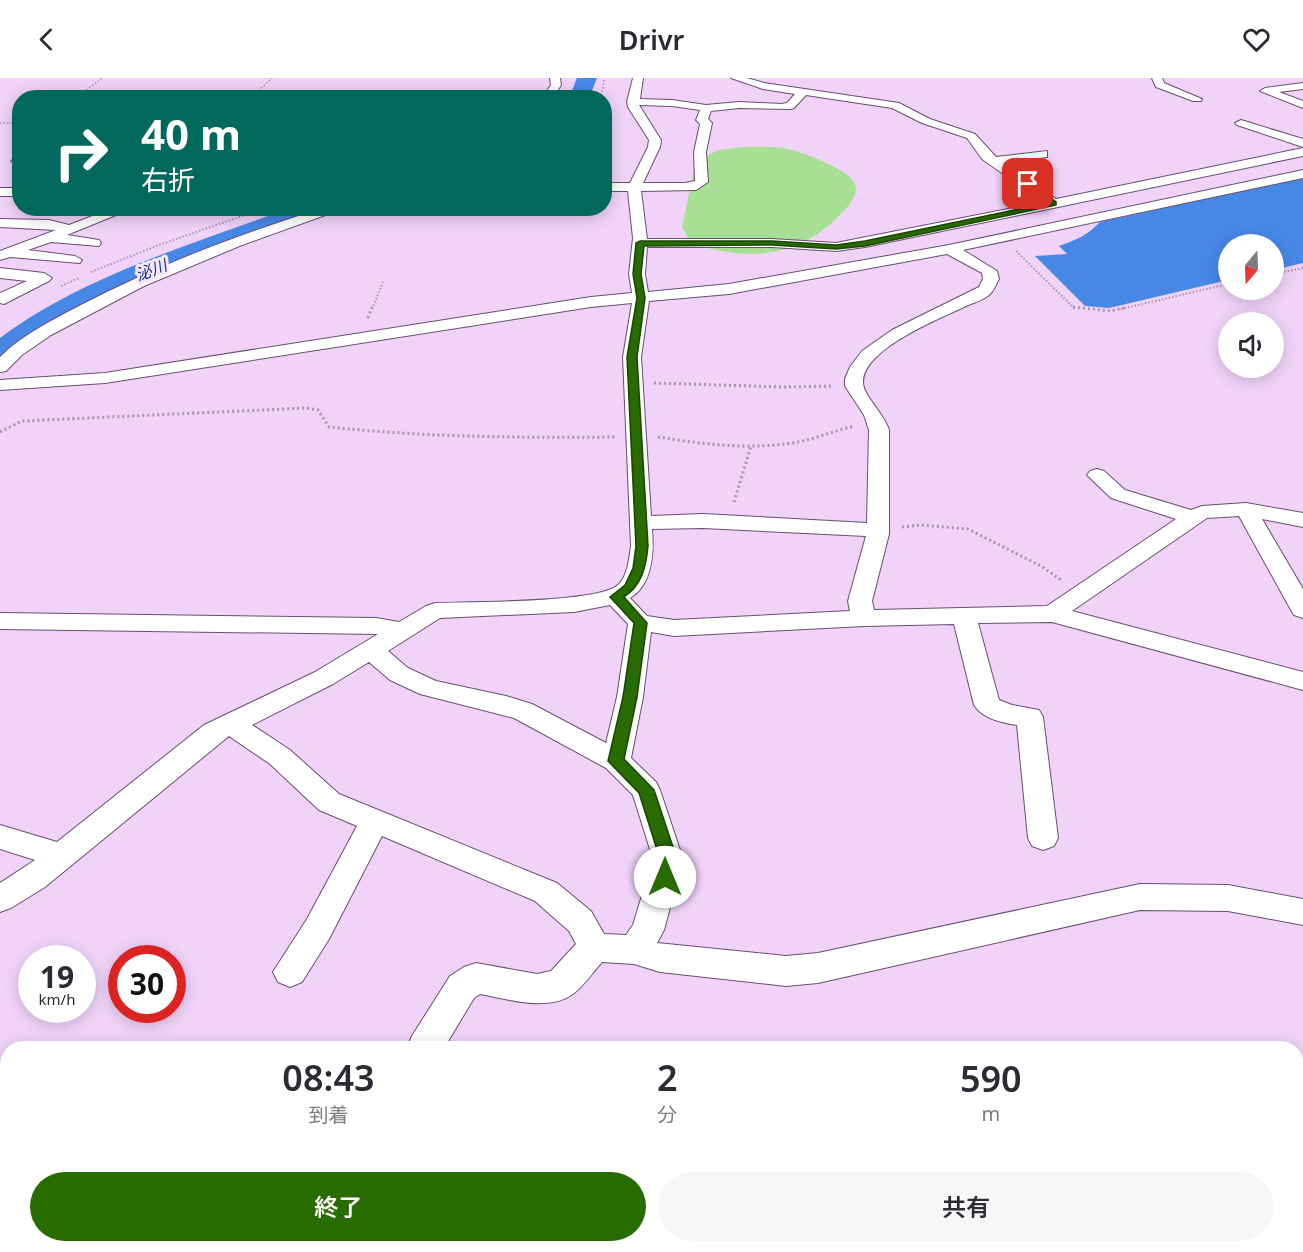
<!DOCTYPE html>
<html lang="ja">
<meta charset="utf-8">
<style>
body{margin:0;font-family:"Noto Sans","Noto Sans JP",sans-serif;background:#f7f7f7;color:#2b2b33;height:100vh;display:flex;flex-direction:column;font-size:22px;white-space:nowrap}
*{box-sizing:border-box;margin:0}
p{font-size:20px;color:#7c7c81}
.icon{flex:none;width:33px;height:33px;fill:none;stroke:currentColor;stroke-width:2;stroke-linecap:round;stroke-linejoin:round}
.map{position:relative;flex:1;overflow:hidden}
.details{position:absolute;left:0px;top:963px;width:1304px;height:212px;display:flex;flex-direction:column;background:#fff;border-radius:24px 24px 0 0;box-shadow:0 3px 15px #0003}
.details>*{flex:none}
.top-card{position:absolute;left:12px;top:12px;width:600px;height:126px;border-radius:24px;box-shadow:0 3px 15px #0003;background:#00695c;color:#fff;overflow:hidden}
.needle{width:39px;rotate:199deg}
.buttons{position:absolute;left:1218px;top:156px;display:grid;gap:12px}
.buttons a{display:grid;place-items:center;width:66px;height:66px;border-radius:50%;background:#fff;box-shadow:0 3px 15px #0003;font-size:30px}
.speed{position:absolute;left:18px;top:867px;display:flex;gap:12px;font-size:30px;font-weight:700;text-align:center}
.speed>*{display:grid;place-content:center;width:78px;height:78px;border-radius:50%;background:#fff;box-shadow:0 3px 15px #0003;line-height:1}
.speed small{font-size:15px;font-weight:400}
.speed .limit{border:9px solid #d22;background:#fff;color:#111}
.pin{position:absolute;display:grid;place-items:center;width:51px;height:51px;color:#fff;margin:-26px;border-radius:12px;box-shadow:0 3px 9px #0006}
.me{position:absolute;width:66px;margin:-33px;rotate:0deg;stroke-linejoin:round;filter:drop-shadow(0 0 4px #0008)}
.turn{display:flex;align-items:center;gap:21px;height:126px;padding:0 30px;font-size:27px}
.turn .icon{width:78px;height:78px;stroke-width:2.5}
.turn b{display:block;font-size:42px;line-height:51px}
.eta{display:flex;justify-content:space-evenly;align-items:center;height:102px;text-align:center}
.eta b{font-size:36px;font-weight:600;line-height:42px}
.button{display:flex;gap:12px;margin-top:auto;padding:12px 30px}
.button a{flex:1;height:69px;border-radius:36px;background:#286b00;color:#fff;font-size:24px;font-weight:600;line-height:69px;text-align:center}
.button a+a{background:#f7f7f7;color:#2b2b33}
header{display:flex;justify-content:space-between;align-items:center;height:78px;padding:0 30px;background:#fff;font-size:27px;font-weight:600}
.map>svg:first-child{display:block}
.green{fill:#a7e095}
.water{fill:#4788e7}
.lines{fill:none;stroke-linecap:round;stroke-linejoin:round}
.river{fill:#4788e7;fill-rule:evenodd}
.minor-casing{stroke:#684e6f;stroke-width:2}
.path-far2{stroke:#a992b0;stroke-width:1.5;stroke-dasharray:1.5 2;stroke-linecap:butt}
.path-far1{stroke:#a992b0;stroke-width:2;stroke-dasharray:1.5 2;stroke-linecap:butt}
.path{stroke:#a992b0;stroke-width:3;stroke-dasharray:2 3;stroke-linecap:butt}
.minor{fill:#fff;fill-rule:evenodd}
.route{fill:#286b00;stroke:#1a4600;stroke-width:1.5}
.labels{text-anchor:middle;dominant-baseline:central;stroke-width:6;stroke-linejoin:round;paint-order:stroke}
.far-water-label{font-size:16px;font-style:italic;fill:#0f3a76;stroke:#f7e5fd}
</style>
<header><svg class="icon" aria-label="back" viewBox="0 0 24 24"><path d="M15 5l-7 7 7 7"/></svg>Drivr<svg class="icon" aria-label="heart" viewBox="0 0 24 24"><path d="M12 20l-8-8c-3-5 5-10 8-4 3-6 11-1 8 4z"/></svg></header>
<div class="map">
<svg width="1303" height="1174" viewBox="0 0 1303 1174">
<rect width="100%" height="100%" fill="#f1d3fa"/>
<path class="green" d="M 742,69 C 757,69 773,68 788,71 C 802,74 857,93 856,111 C 855,123 844,133 836,141 C 794,181 744,183 691,165 L 682,149 L 696,82 L 719,72 Z"/>
<path class="water" d="M 1303,99 L 1303,185 L 1274,192 L 1274,166 L 1228,166 L 1228,202 L 1109,230 L 1085,228 L 1035,178 L 1067,176 L 1059,168 C 1076,162 1088,157 1100,144 Z"/>
<g class="lines">
<g class="river">
<path d="M 577,0 L 597,0 L 589,20 L 569,20 Z"/>
<path d="M 289,130 L 326,130 L 323,135 L 117,215 L 47,255 L 12,282 L 0,285 L 0,260 C 85,197 191,167 289,130 Z"/>
</g>
<defs>
<g id="minor">
<path d="M 550,0 L 560,0 L 561,7 L 553,20 L 542,20 L 551,7 Z"/>
<path d="M 633,0 L 643,0 L 640,21 L 672,22 L 706,27 L 739,24 L 781,26 L 787,25 L 795,16 L 763,11 L 731,0 L 747,0 L 764,5 L 899,25 L 930,41 L 975,56 L 996,79 L 1047,73 L 1047,79 L 1004,85 L 1056,121 L 1303,70 L 1303,78 L 865,169 L 836,173 L 772,169 L 647,169 L 645,196 L 648,214 L 729,206 L 949,167 L 1303,92 L 1303,100 L 963,172 L 997,193 L 999,201 C 996,206 994,213 989,217 C 982,223 972,225 964,229 C 939,241 863,271 863,304 C 863,318 884,335 889,352 L 889,456 L 872,523 L 874,532 L 1047,528 L 1176,441 L 1111,420 L 1087,397 L 1090,393 L 1097,391 L 1104,393 L 1125,412 L 1191,432 L 1202,428 L 1246,425 L 1303,435 L 1303,449 L 1262,441 L 1303,511 L 1303,540 L 1294,537 L 1291,532 L 1239,438 L 1207,440 L 1072,533 L 1303,594 L 1303,612 L 1052,544 L 978,545 L 999,622 L 1012,627 L 1039,632 L 1043,639 L 1058,760 L 1054,768 L 1043,772 L 1032,768 L 1028,760 L 1017,647 C 1002,645 982,640 974,627 L 954,546 L 864,548 L 674,558 L 651,554 L 643,619 L 631,680 L 656,704 L 660,712 L 683,781 L 664,852 L 657,865 L 786,878 L 818,875 L 1140,806 L 1228,807 L 1303,821 L 1303,847 L 1228,833 L 1140,832 L 818,905 L 786,908 L 660,894 L 634,886 L 602,884 C 593,894 584,908 573,916 C 549,934 507,921 480,916 L 474,920 L 444,970 L 407,970 L 412,958 L 450,898 L 464,889 L 476,885 L 537,896 L 551,893 L 576,866 L 569,853 L 535,823 L 382,758 L 329,861 L 302,904 L 290,909 L 278,904 L 273,894 L 307,841 L 357,748 L 319,732 L 270,686 L 229,658 L 45,809 L 11,830 L 0,834 L 0,805 L 35,782 L 0,771 L 0,747 L 57,764 L 204,647 L 315,594 L 378,556 L 0,551 L 0,535 L 376,540 L 399,544 L 426,528 L 435,525 C 468,524 598,525 618,507 C 628,498 629,480 631,468 L 623,279 L 632,225 L 591,229 L 105,305 L 0,312 L 0,302 L 105,295 L 591,219 L 632,215 L 629,196 L 633,160 L 628,113 L 604,113 L 604,105 L 630,105 L 648,69 L 649,62 L 628,29 L 627,24 ZM 806,17 L 892,30 L 922,45 L 967,60 L 982,81 L 1043,124 L 836,165 L 772,161 L 647,161 L 641,113 L 696,112 L 708,104 L 706,74 L 712,45 L 708,41 L 711,33 L 739,30 L 790,31 L 794,30 ZM 639,27 L 672,28 L 700,32 L 696,42 L 700,46 L 694,74 L 695,103 L 685,105 L 643,105 L 660,69 L 661,62 ZM 947,176 L 982,195 L 983,201 L 979,209 L 892,252 L 862,273 L 850,289 L 845,301 L 845,308 L 864,337 L 869,352 L 867,445 L 703,436 L 651,438 L 641,279 L 649,223 L 729,216 ZM 703,450 L 866,458 L 848,523 L 850,533 L 674,542 L 647,538 L 630,520 C 653,506 654,475 652,451 ZM 610,527 L 628,546 L 617,619 L 606,665 L 532,626 L 506,618 L 436,603 L 408,590 L 388,573 L 440,540 L 574,534 ZM 369,584 L 390,602 L 420,616 L 514,640 L 606,690 L 633,717 L 653,781 L 633,847 L 626,857 L 604,856 L 591,833 L 557,805 L 339,716 L 290,672 L 252,647 L 333,606 Z"/>
<path d="M 1152,0 L 1162,0 L 1164,5 L 1202,21 L 1201,23 L 1193,23 L 1156,9 Z"/>
<path d="M 1303,5 L 1303,11 L 1279,14 L 1303,23 L 1303,30 L 1260,13 L 1265,10 Z"/>
<path d="M 1241,42 L 1303,61 L 1303,69 L 1237,47 L 1235,45 Z"/>
<path d="M 17,79 L 20,79 L 20,87 L 11,83 Z"/>
<rect x="0" y="110" width="20" height="8"/>
<path d="M 113,130 L 133,130 L 67,157 L 99,162 L 101,165 L 99,168 L 51,164 L 28,172 L 75,178 L 82,182 L 80,185 L 10,179 L 0,182 L 0,173 L 56,152 L 0,149 L 0,141 L 49,142 L 69,147 Z"/>
<path d="M 323,130 L 345,130 L 242,167 L 144,208 L 51,257 L 22,277 L 6,293 L 0,294 L 0,279 C 23,256 53,242 81,227 C 158,187 240,156 323,130 Z"/>
<path d="M 0,190 L 44,195 L 52,200 L 49,203 L 4,226 L 0,225 L 0,215 L 27,203 L 0,200 Z"/>
<path d="M 290,1167 L 330,1167 L 327,1174 L 287,1174 Z"/>
</g>
</defs>
<use href="#minor" class="minor-casing"/>
<g class="path-far2">
<path d="M 75,20 L 103,0"/>
<path d="M 251,20 L 272,0"/>
<path d="M 599,20 L 603,12 L 604,0"/>
<path d="M 0,45 L 20,45"/>
</g>
<g class="path-far1">
<path d="M 1016,173 L 1075,231"/>
<path d="M 91,194 L 159,167 L 265,130"/>
<path d="M 1274,196 L 1303,190"/>
<path d="M 61,208 L 79,200"/>
<path d="M 372,231 L 383,204"/>
<path d="M 1121,231 L 1228,206"/>
</g>
<g class="path">
<path d="M 1073,229 L 1111,233 L 1127,229"/>
<path d="M 368,240 L 372,229"/>
<path d="M 654,305 L 782,309 L 833,308"/>
<path d="M 0,354 L 22,343 L 306,330 L 318,332 L 329,349 C 424,359 519,360 615,359"/>
<path d="M 658,359 C 702,366 747,372 792,365 C 813,362 833,353 854,348"/>
<path d="M 734,424 L 751,368"/>
<path d="M 902,449 L 921,447 L 968,451 L 1041,488 L 1061,502"/>
</g>
<use href="#minor" class="minor"/>
</g>
<path class="route" d="M 1028,104 L 1056,124 L 1056,127 L 865,168 L 836,171 L 772,167 L 644,168 L 641,196 L 645,220 L 637,279 L 648,468 C 646,489 642,507 624,519 L 647,545 L 637,619 L 624,681 L 654,712 L 677,781 L 671,804 L 665,806 L 659,804 L 656,799 L 660,781 L 639,715 L 608,683 L 623,619 L 634,545 L 610,519 L 625,507 L 633,490 L 636,468 L 627,279 L 637,220 L 633,196 L 636,165 L 640,163 L 772,163 L 836,167 L 865,163 L 1048,125 L 1025,108 Z"/>
<g class="labels">
<g class="far-water-label">
<text transform="translate(151 192) rotate(-21)">泌川</text>
</g>
</g>
</svg>
<div class="buttons">
<a><svg class="needle" viewBox="-14 -14 28 28"><path d="M0-13l5 13h-10z" fill="#e53935"/><path d="M0 13l5-13h-10z" fill="#7c7c81"/></svg></a>
<a><svg class="icon" aria-label="sound" viewBox="0 0 24 24"><path d="M4 9h4l5-4v14l-5-4H4zM17 9q2 3 0 6"/></svg></a>
</div>
<div class="speed"><div>19<small>km/h</small></div><div class="limit">30</div></div>
<div class="pin" style="left:1028px;top:106px;background:#d93025"><svg class="icon" aria-label="arrive" viewBox="0 0 24 24"><path d="M6 21V4h12l-3 4 3 4H6"/></svg></div>
<svg class="me" style="left:665px;top:799px" viewBox="-20 -20 40 40"><circle r="19" fill="#fff"/><path d="M0-13L10 11 0 6-10 11z" fill="#286b00"/></svg>
<div class="top-card">
<div class="turn"><svg class="icon" aria-label="right" viewBox="0 0 24 24"><path d="M7 20v-9h11M14 6l5 5-5 5"/></svg><div><b>40 m</b>右折</div></div>
</div>
<section class="details">
<div class="eta">
<div><b>08:43</b><p>到着</p></div>
<div><b>2</b><p>分</p></div>
<div><b>590</b><p>m</p></div>
</div>
<div class="button"><a>終了</a><a>共有</a></div>
</section>
</div>
